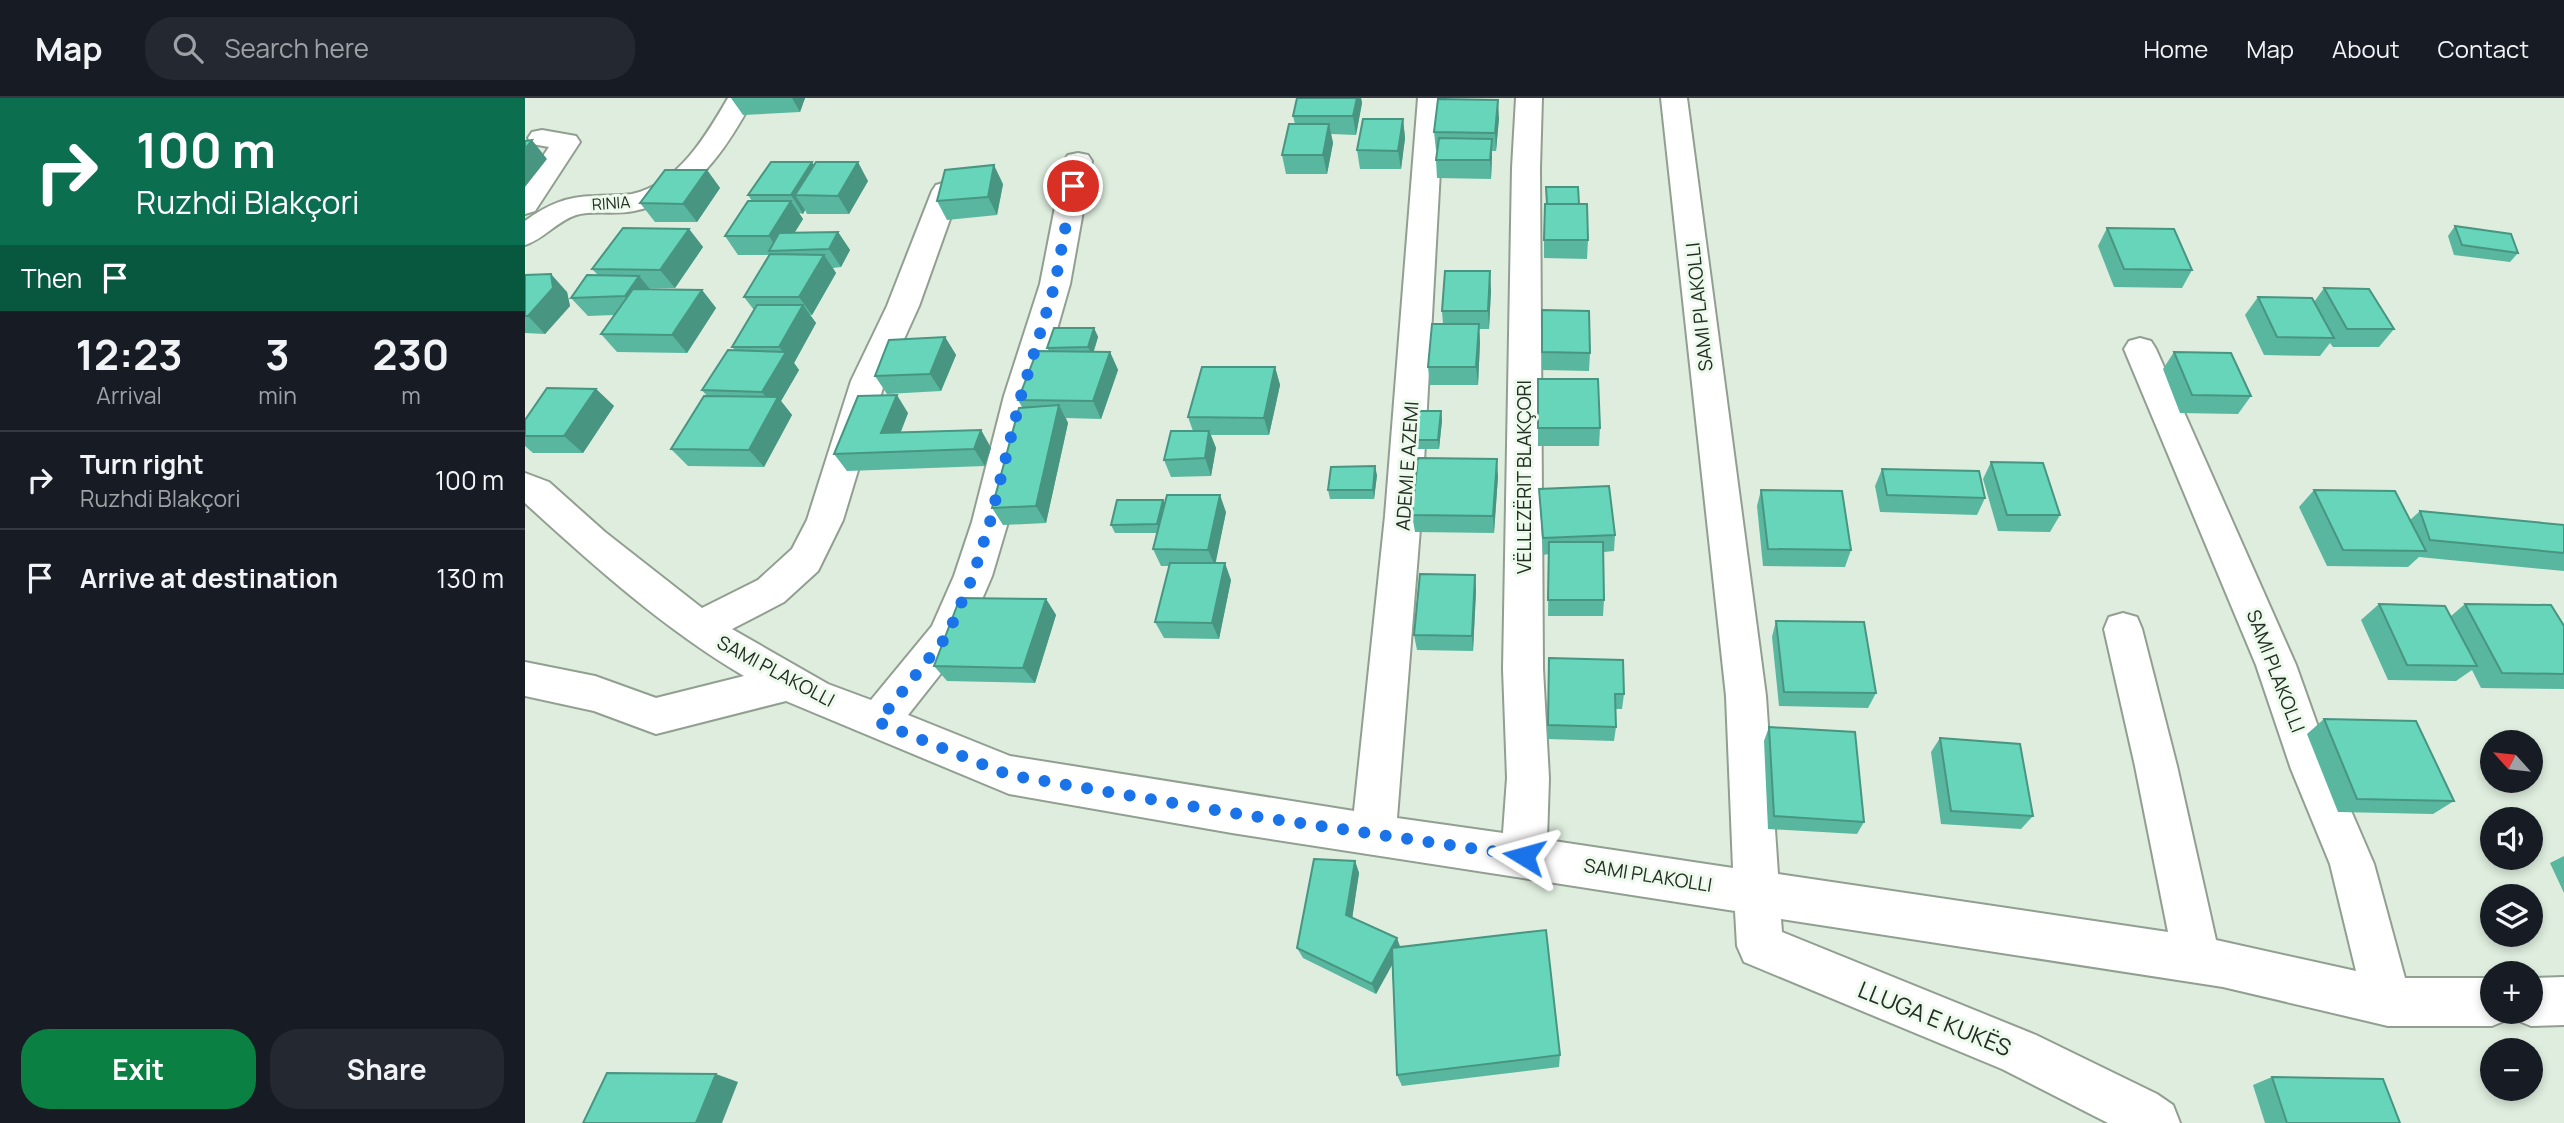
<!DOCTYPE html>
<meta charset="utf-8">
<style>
body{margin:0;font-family:Manrope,sans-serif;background:#242831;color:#f1f3f6;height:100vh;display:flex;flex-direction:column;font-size:26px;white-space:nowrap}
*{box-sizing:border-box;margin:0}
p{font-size:23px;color:#9ea1a6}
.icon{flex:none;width:38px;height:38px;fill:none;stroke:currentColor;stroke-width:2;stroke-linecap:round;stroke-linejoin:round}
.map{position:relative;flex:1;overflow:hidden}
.details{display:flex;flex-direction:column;background:#171b24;width:525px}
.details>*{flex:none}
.banner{background:#0b6e4f;color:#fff;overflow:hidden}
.needle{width:46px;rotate:297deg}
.tools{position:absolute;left:1955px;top:632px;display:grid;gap:14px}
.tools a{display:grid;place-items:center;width:63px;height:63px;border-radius:50%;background:#171b24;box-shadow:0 4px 10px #0003;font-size:35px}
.pin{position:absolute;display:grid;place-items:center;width:60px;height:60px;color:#fff;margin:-30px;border:4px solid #fff;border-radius:50%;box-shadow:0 2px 7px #0007}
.me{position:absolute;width:77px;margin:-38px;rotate:278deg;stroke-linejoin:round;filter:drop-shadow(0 0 5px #0008)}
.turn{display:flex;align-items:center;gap:24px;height:147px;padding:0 21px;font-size:32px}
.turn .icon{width:91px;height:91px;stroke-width:2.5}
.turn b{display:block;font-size:49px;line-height:60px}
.then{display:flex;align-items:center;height:66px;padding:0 21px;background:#0003;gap:14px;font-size:26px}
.eta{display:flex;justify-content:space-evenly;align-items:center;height:119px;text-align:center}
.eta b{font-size:42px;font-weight:700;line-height:49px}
.primary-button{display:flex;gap:14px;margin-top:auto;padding:14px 21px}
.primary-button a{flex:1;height:80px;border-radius:28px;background:#0b8043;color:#fff;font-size:28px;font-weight:700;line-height:80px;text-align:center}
.primary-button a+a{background:#242831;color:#f1f3f6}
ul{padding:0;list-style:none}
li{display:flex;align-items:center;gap:21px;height:98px;padding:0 21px;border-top:2px solid #363941}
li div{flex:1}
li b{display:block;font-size:26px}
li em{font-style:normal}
header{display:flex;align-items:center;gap:42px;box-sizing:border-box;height:98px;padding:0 35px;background:#171b24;border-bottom:2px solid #363941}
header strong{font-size:33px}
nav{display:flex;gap:38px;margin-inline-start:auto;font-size:24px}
.search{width:490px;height:63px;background:#242831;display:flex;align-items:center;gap:18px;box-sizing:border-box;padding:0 24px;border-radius:28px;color:#9ea1a6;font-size:26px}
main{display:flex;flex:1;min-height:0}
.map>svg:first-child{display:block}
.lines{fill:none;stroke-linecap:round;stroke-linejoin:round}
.minor-casing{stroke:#919f91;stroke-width:4}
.minor{fill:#fff;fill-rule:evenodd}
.wall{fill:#59b79f}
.shaded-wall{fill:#489582}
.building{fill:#67d5b9;stroke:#489582;stroke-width:2}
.route{stroke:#1a73e8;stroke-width:12;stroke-dasharray:0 21.6}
.labels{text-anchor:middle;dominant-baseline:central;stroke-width:6;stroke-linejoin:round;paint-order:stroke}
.far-street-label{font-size:16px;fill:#252b25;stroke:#ebfaeb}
.street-label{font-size:19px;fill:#252b25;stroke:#ebfaeb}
.near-street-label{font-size:23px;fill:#252b25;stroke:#ebfaeb}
</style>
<header>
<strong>Map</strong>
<div class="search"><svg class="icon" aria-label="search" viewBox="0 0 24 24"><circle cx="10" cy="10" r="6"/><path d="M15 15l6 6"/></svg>Search here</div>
<nav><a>Home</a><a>Map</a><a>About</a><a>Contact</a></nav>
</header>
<main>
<section class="details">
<div class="banner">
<div class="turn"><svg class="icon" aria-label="right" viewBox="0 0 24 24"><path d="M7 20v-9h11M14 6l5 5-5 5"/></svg><div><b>100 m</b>Ruzhdi Blakçori</div></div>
<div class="then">Then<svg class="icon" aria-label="arrive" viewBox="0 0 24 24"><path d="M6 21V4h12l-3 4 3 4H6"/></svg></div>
</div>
<div class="eta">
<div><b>12:23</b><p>Arrival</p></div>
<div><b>3</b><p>min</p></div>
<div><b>230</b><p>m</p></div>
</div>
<ul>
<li><svg class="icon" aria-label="right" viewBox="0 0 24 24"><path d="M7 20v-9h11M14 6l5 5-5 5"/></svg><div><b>Turn right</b><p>Ruzhdi Blakçori</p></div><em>100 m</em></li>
<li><svg class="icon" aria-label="arrive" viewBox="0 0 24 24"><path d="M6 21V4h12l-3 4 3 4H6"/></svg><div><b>Arrive at destination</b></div><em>130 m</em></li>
</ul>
<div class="primary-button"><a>Exit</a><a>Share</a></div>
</section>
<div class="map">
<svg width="2039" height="1025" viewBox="0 0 2039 1025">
<rect width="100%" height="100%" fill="#deedde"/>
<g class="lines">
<defs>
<g id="minor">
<path d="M 203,0 L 229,0 C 201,51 170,101 109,113 C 90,117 69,112 51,117 C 32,123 19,141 0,147 L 0,123 C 22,107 42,98 69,98 C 81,97 95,98 107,96 C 153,86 181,38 203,0 Z"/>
<path d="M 893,0 L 919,0 L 896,418 L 872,720 L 978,735 L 982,680 L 978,571 L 987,70 L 991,0 L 1017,0 L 1015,70 L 1018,571 L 1024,680 L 1022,742 L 1208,770 L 1201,598 L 1136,0 L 1162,0 L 1241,598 L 1253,776 L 1643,834 L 1610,668 L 1579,531 L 1584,519 L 1598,515 L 1612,519 L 1617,531 L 1652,668 L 1691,842 L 1831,873 L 1805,766 L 1766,671 L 1731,567 L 1599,251 L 1604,243 L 1615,240 L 1626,243 L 1631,251 L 1771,567 L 1808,671 L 1849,766 L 1880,880 L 1967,880 L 1967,914 L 2006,914 L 2006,880 L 2039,879 L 2039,927 L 2006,928 L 1989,921 L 1986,914 L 1984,921 L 1967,928 L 1863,928 L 1698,889 L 1256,821 L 1257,834 L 1511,937 L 1632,996 L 1648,1007 L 1655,1025 L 1583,1025 L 1477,971 L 1219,864 L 1212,848 L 1210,813 L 707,735 L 484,696 L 261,603 L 131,636 L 69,613 L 0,598 L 0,564 L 70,578 L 131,600 L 219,578 C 139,531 69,468 0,405 L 0,375 L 24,384 L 80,434 L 177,510 L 233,482 L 267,451 L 282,422 L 326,283 L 362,208 L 407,93 L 411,87 L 421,84 L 431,87 L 435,93 L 394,208 L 360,283 L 318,422 L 293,473 L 259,504 L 207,531 L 303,586 L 346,602 L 407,528 L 429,478 L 447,424 L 479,298 L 515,186 L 539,63 L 543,57 L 553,55 L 563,57 L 567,63 L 545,186 L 513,298 L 483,424 L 467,478 L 436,550 L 383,617 L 485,658 L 829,713 L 860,418 Z"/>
<path d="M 17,32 L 51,38 L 55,44 L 10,113 L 0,116 L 0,85 L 24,49 L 7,46 L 3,40 L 7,34 Z"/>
</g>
</defs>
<use href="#minor" class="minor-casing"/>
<use href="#minor" class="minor"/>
</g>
<g class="wall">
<path d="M 206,0 L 280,0 L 275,14 L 218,17 Z"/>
<path d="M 772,0 L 836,0 L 837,5 L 831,37 L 806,36 L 808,45 L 802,76 L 761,76 L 757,57 L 770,26 L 768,18 Z"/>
<path d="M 974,20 L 971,53 L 967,53 L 966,81 L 912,80 L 911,62 L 912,52 L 911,52 L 909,34 Z"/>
<path d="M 878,21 L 880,40 L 876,71 L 835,71 L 832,52 Z"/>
<path d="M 287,64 L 289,68 L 343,83 L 324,116 L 282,116 L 280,112 L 278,116 L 274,115 L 278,121 L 269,135 L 313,134 L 325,152 L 316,169 L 308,170 L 311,175 L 287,217 L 285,217 L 291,225 L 269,265 L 274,272 L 256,303 L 267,317 L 239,369 L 163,368 L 146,351 L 182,298 L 177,292 L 210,252 L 207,249 L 229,212 L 219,199 L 245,157 L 213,157 L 200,138 L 227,103 L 223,97 Z"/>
<path d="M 182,72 L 195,90 L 172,124 L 130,124 L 115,105 Z"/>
<path d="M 478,86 L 472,117 L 422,122 L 412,103 Z"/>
<path d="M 1021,89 L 1054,106 L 1063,142 L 1062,161 L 1019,160 L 1019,142 L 1022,106 Z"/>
<path d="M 1930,128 L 1993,155 L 1985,164 L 1929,157 L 1923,138 Z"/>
<path d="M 1582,130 L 1667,172 L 1657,190 L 1589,189 L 1573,148 Z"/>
<path d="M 164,131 L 178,149 L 150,190 L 123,190 L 125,191 L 177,192 L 191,210 L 162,255 L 92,254 L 76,236 L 89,217 L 63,218 L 46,200 L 73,177 L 67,171 Z"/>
<path d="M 0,177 L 42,194 L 45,208 L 20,236 L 0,235 Z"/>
<path d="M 1799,190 L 1869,231 L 1854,249 L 1808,249 L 1805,245 L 1795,258 L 1739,257 L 1720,217 L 1733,199 L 1789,204 Z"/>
<path d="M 966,192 L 964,231 L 954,231 L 955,244 L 953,287 L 905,287 L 903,269 L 918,226 L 917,213 Z"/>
<path d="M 1017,212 L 1065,255 L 1064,273 L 1017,272 Z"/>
<path d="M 569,230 L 573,239 L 569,253 L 585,254 L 593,272 L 576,321 L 541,320 L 543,325 L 521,425 L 478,427 L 467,410 L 497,309 L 493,302 L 524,253 L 522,250 Z"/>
<path d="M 420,239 L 431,257 L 416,293 L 362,296 L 350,278 Z"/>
<path d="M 1649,254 L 1726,298 L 1713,316 L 1655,315 L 1638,271 Z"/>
<path d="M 750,269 L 755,287 L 744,337 L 686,337 L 691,350 L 686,378 L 646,379 L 639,362 L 668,333 L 663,319 Z"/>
<path d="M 1013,281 L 1075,330 L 1074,348 L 1013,348 Z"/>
<path d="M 71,291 L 89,308 L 58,355 L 8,355 L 0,348 L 0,322 Z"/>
<path d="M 916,313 L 917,322 L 914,351 L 889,351 L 888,342 Z"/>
<path d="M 383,315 L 376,334 L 456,332 L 466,350 L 460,368 L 322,373 L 309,356 Z"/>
<path d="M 1466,364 L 1535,417 L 1525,434 L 1473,433 L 1458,381 Z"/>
<path d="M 1357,371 L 1460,400 L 1452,417 L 1355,414 L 1350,388 Z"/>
<path d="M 852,377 L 849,401 L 805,401 L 803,392 Z"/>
<path d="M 973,378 L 969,435 L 890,434 L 887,417 Z"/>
<path d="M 1014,391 L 1090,437 L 1089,453 L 1079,454 L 1079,502 L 1078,518 L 1023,518 L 1024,456 L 1018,457 Z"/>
<path d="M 1236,392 L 1326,452 L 1320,469 L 1238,468 L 1232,408 Z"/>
<path d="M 1789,392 L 1885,422 L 1895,413 L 2039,427 L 2039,473 L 1894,459 L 1883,469 L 1802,468 L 1774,409 Z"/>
<path d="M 638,402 L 640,406 L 701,414 L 690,465 L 706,482 L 694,541 L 639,540 L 630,524 L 644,468 L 636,468 L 628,451 L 632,435 L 590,435 L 586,427 Z"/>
<path d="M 950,477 L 951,493 L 948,553 L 892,552 L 889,537 Z"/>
<path d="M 521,501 L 531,517 L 510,585 L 422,583 L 409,568 Z"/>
<path d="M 1854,506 L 1926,518 L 1940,506 L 2039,528 L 2039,591 L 1956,590 L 1947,572 L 1931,583 L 1863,582 L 1836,522 Z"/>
<path d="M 1251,523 L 1351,595 L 1343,610 L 1254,608 L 1247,539 Z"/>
<path d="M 1024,560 L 1099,596 L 1097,611 L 1090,611 L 1091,629 L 1089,643 L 1022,641 Z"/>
<path d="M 1799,621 L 1929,703 L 1908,716 L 1813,714 L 1782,636 Z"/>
<path d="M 1244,629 L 1339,724 L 1332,736 L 1243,731 L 1239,643 Z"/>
<path d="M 1415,640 L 1508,718 L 1496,731 L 1416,726 L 1406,654 Z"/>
<path d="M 2039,758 L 2039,795 L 2025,765 Z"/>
<path d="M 830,763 L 834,775 L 827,820 L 875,849 L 1035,957 L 1034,969 L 877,988 L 872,977 L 867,866 L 851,896 L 778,860 L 772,850 Z"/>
<path d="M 1747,979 L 1875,1025 L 1740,1025 L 1728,987 Z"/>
</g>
<g class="shaded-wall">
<path d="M 267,0 L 280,0 L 275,14 Z"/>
<path d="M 832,0 L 836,0 L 837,5 L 831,37 L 828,18 Z"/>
<path d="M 973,2 L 974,20 L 971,53 L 970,35 Z"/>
<path d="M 878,21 L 880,40 L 876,71 L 873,53 Z"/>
<path d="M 804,26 L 808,45 L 802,76 L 798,57 Z"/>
<path d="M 967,41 L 967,59 L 966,81 L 965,62 Z"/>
<path d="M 7,42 L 22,61 L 0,89 L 0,51 Z"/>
<path d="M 287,64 L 298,82 L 270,97 L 280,112 L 278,116 L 266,97 Z"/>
<path d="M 333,64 L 343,83 L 324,116 L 313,98 Z"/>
<path d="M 469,67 L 478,86 L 472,117 L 463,99 Z"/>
<path d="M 182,72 L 195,90 L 172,124 L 158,106 Z"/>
<path d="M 266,103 L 278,121 L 259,152 L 253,152 L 244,138 Z"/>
<path d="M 164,131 L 178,149 L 150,190 L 135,172 Z"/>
<path d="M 313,134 L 325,152 L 316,169 L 304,151 Z"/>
<path d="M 299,157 L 311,175 L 287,217 L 274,199 Z"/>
<path d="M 965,173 L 966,192 L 964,231 L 963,213 Z"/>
<path d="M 26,176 L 42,194 L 45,208 L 20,236 L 3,218 Z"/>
<path d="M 114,178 L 129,196 L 116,216 L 100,198 Z"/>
<path d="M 177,192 L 191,210 L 162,255 L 147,237 Z"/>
<path d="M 278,207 L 291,225 L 269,265 L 274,272 L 256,303 L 267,317 L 239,369 L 224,352 L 248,308 L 237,294 L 260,256 L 254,249 Z"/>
<path d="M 954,226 L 955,244 L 953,287 L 951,269 Z"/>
<path d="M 569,230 L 573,239 L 567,258 L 563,249 Z"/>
<path d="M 420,239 L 431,257 L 416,293 L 405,276 Z"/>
<path d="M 585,254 L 593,272 L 576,321 L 568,303 Z"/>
<path d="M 750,269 L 755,287 L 744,337 L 739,320 Z"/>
<path d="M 71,291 L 89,308 L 58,355 L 39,338 Z"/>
<path d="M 372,297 L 383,315 L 368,352 L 356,335 Z"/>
<path d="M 534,307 L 543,325 L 521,425 L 511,408 Z"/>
<path d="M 916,313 L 917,322 L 914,351 L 913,342 Z"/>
<path d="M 456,332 L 466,350 L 460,368 L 449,351 Z"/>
<path d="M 684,333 L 691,350 L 686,378 L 680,360 Z"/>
<path d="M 972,361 L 973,378 L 969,435 L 968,418 Z"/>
<path d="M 850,368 L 852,377 L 849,401 L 848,392 Z"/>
<path d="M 695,397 L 701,414 L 690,468 L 683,452 Z"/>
<path d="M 638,402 L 642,410 L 636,435 L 632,426 Z"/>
<path d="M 700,465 L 706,482 L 694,541 L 687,525 Z"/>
<path d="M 950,477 L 951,493 L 948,553 L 947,538 Z"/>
<path d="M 521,501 L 531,517 L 510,585 L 498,570 Z"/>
<path d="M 830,763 L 834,775 L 826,828 L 821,817 Z"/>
<path d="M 872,840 L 876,851 L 851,896 L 847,886 Z"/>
<path d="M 191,976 L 213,984 L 197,1025 L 171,1025 Z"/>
</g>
<g class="building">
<path d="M 772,0 L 832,0 L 828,18 L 768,18 Z"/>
<path d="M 913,1 L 973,2 L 970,35 L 909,34 Z"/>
<path d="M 838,21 L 878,21 L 873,53 L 832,52 Z"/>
<path d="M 764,26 L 804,26 L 798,57 L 757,57 Z"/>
<path d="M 914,40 L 967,41 L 965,62 L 911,62 Z"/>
<path d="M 7,42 L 0,51 L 0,43 Z"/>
<path d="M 246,64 L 287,64 L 266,97 L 223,97 Z"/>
<path d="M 291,64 L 333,64 L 313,98 L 270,97 Z"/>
<path d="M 469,67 L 463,99 L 412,103 L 420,72 Z"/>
<path d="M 140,72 L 182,72 L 158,106 L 115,105 Z"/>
<path d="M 1021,89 L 1053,89 L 1054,106 L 1022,106 Z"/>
<path d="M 223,103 L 266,103 L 244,138 L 200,138 Z"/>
<path d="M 1020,106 L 1062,106 L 1063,142 L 1019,142 Z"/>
<path d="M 1930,128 L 1986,136 L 1993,155 L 1937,147 Z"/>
<path d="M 98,130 L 164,131 L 135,172 L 67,171 Z"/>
<path d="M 1582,130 L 1649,131 L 1667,172 L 1599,171 Z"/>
<path d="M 313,134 L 304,151 L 244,153 L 254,135 Z"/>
<path d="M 245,156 L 299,157 L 274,199 L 219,199 Z"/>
<path d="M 920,173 L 965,173 L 963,213 L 917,213 Z"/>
<path d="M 26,176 L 28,190 L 3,218 L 0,218 L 0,177 Z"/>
<path d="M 62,177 L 114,178 L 100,198 L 46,200 Z"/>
<path d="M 1799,190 L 1844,191 L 1869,231 L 1822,231 Z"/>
<path d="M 108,191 L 177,192 L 147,237 L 76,236 Z"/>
<path d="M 1733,199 L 1787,200 L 1809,240 L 1752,239 Z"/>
<path d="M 232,207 L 278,207 L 254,249 L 207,249 Z"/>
<path d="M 1017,212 L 1064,213 L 1065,255 L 1017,254 Z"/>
<path d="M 907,226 L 954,226 L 951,269 L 903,269 Z"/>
<path d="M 529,230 L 569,230 L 563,249 L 522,250 Z"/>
<path d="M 420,239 L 405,276 L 350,278 L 364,242 Z"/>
<path d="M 203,252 L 261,254 L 237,294 L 177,292 Z"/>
<path d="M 512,253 L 585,254 L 568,303 L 493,302 Z"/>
<path d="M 1649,254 L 1706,255 L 1726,298 L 1667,297 Z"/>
<path d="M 677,269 L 750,269 L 739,320 L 663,319 Z"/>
<path d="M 1013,281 L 1073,281 L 1075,330 L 1013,330 Z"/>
<path d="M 22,290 L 71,291 L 39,338 L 0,338 L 0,322 Z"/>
<path d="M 372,297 L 356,335 L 456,332 L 449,351 L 309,356 L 333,298 Z"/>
<path d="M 179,298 L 253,299 L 224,352 L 146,351 Z"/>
<path d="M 534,307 L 511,408 L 467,410 L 494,310 Z"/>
<path d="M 891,313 L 916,313 L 913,342 L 888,342 Z"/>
<path d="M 646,333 L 684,333 L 680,360 L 639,362 Z"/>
<path d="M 893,360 L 972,361 L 968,418 L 887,417 Z"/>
<path d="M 1466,364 L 1518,365 L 1535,417 L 1482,417 Z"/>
<path d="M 850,368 L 848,392 L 803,392 L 806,369 Z"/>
<path d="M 1357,371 L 1454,373 L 1460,400 L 1362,397 Z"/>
<path d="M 1084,388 L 1090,437 L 1018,440 L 1014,391 Z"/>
<path d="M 1236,392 L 1317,393 L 1326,452 L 1243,451 Z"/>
<path d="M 1789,392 L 1870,393 L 1901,453 L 1818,452 Z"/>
<path d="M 642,397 L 695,397 L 683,452 L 628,451 Z"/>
<path d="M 592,402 L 638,402 L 632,426 L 586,427 Z"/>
<path d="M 1895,413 L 2039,427 L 2039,455 L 1905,442 Z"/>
<path d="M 1024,444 L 1078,444 L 1079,502 L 1023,502 Z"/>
<path d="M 645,465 L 700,465 L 687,525 L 630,524 Z"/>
<path d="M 895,476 L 950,477 L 947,538 L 889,537 Z"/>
<path d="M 435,500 L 521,501 L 498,570 L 409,568 Z"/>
<path d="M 1854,506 L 1920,508 L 1952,568 L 1882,567 Z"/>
<path d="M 1940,506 L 2026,507 L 2039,528 L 2039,576 L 1977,575 Z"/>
<path d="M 1251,523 L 1339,524 L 1351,595 L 1259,594 Z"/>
<path d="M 1024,560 L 1098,562 L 1099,596 L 1090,596 L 1091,629 L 1023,627 Z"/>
<path d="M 1799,621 L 1891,623 L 1929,703 L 1832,701 Z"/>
<path d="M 1244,629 L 1330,634 L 1339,724 L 1249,718 Z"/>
<path d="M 1415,640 L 1495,646 L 1508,718 L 1426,713 Z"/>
<path d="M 789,761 L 830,763 L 821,817 L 872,840 L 847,886 L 772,850 Z"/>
<path d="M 1021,832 L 1035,957 L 872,977 L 867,850 Z"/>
<path d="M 82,975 L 191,976 L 171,1025 L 58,1025 Z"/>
<path d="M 1747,979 L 1858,981 L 1875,1025 L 1762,1025 Z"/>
</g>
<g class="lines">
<path class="route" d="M 548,88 L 530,186 L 496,298 L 465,424 L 448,478 L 422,538 L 353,624 L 484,677 L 707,715 L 999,758"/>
</g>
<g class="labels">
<g class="far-street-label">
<text transform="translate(86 105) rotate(-4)">RINIA</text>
</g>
<g class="street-label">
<text transform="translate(1174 209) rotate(-96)">SAMI PLAKOLLI</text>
<text transform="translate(882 368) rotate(-86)">ADEMI E AZEMI</text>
<text transform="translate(999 379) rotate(-90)">VËLLEZËRIT BLAKÇORI</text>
<text transform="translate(251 573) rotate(28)">SAMI PLAKOLLI</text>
<text transform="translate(1751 573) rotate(69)">SAMI PLAKOLLI</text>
<text transform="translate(1123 777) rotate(9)">SAMI PLAKOLLI</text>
</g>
<g class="near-street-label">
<text transform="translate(1410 920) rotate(22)">LLUGA E KUKËS</text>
</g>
</g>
</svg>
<div class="tools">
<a><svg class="needle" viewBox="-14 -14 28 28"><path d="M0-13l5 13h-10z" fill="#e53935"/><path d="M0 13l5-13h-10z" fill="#9ea1a6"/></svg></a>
<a><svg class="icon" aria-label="sound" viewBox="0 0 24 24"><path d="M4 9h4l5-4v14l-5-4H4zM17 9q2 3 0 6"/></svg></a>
<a><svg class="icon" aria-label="layers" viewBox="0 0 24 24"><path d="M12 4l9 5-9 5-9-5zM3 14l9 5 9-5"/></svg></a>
<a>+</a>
<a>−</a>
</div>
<div class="pin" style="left:548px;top:88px;background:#d93025"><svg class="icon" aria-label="arrive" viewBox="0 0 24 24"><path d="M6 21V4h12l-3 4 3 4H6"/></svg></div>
<svg class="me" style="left:999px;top:758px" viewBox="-20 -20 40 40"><path d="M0-17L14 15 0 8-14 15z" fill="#1a73e8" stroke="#fff" stroke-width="4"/></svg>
</div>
</main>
